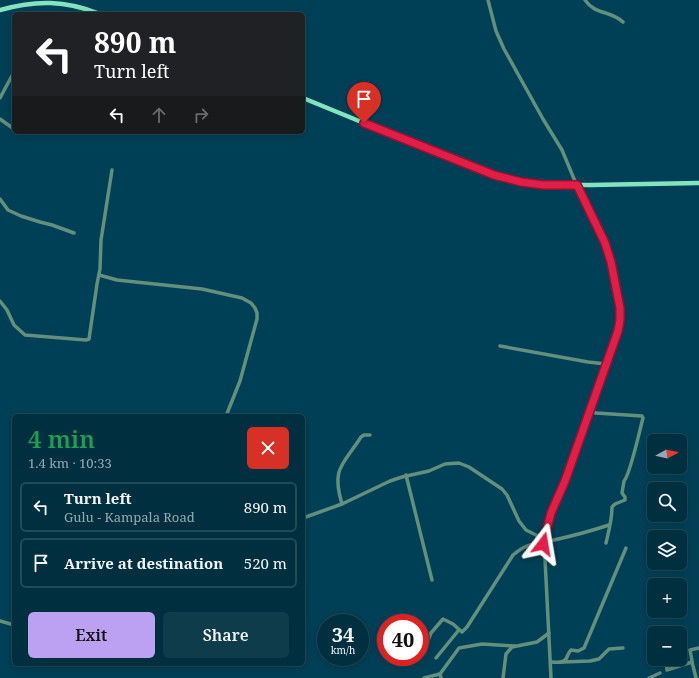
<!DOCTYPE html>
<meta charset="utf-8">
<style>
body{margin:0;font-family:"Noto Serif",serif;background:#0e3c4b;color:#f1f3f6;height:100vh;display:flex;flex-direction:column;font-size:15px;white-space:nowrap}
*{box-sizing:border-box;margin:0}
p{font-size:13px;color:#95a9b1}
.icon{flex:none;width:22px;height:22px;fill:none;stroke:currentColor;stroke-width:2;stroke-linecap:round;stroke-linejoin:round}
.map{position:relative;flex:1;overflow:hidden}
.drawer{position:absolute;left:12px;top:414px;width:293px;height:252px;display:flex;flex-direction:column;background:#003040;border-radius:6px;box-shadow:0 2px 10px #0003,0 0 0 1px #224b59}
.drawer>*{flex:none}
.hud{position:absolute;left:12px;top:12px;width:293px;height:122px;border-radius:6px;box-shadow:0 2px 10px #0003,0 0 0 1px #224b59;background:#202124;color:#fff;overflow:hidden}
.needle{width:26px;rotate:82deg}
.controls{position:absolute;left:647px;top:434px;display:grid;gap:8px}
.controls a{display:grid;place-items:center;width:40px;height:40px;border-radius:6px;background:#003040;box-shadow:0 2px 10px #0003,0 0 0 1px #224b59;font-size:20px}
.speed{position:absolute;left:317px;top:614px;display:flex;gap:8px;font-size:20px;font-weight:700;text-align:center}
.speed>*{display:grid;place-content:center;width:52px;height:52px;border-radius:50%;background:#003040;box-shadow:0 2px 10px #0003,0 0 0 1px #224b59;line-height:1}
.speed small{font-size:10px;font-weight:400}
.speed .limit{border:6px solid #d22;background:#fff;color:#111}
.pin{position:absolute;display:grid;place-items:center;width:34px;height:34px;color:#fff;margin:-41px -17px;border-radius:50% 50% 50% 0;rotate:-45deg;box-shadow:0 0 4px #0007}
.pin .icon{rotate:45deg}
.me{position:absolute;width:44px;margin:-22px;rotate:14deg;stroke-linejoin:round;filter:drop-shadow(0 0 3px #0008)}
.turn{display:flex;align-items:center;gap:14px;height:84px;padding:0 16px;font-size:18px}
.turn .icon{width:52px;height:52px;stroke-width:2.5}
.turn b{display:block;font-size:28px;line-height:34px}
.lanes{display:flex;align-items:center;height:38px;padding:0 16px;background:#0003;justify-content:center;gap:20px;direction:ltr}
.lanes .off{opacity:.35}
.round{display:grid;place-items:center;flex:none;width:42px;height:42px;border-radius:6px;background:#0e3c4b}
.headline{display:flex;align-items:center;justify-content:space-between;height:68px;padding:0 16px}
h1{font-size:24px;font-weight:600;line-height:30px;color:#1e9e55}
.action{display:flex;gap:8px;margin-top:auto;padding:8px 16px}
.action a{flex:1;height:46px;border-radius:6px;background:#bca0f2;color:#111;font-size:16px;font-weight:600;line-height:46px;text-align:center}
.action a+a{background:#0e3c4b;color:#f1f3f6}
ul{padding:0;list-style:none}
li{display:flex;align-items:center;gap:12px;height:50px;margin:0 8px 6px;padding:0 8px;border:2px solid #224b59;border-radius:6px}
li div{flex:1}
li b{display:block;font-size:15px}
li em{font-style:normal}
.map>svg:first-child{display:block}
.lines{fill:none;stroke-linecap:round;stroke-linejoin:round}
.minor{stroke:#628f7e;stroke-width:3.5}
.major{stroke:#82e4c1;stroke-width:4.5}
.route-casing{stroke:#92132f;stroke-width:10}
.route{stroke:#e11d48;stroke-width:7}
</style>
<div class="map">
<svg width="699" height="678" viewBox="0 0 699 678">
<rect width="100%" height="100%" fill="#004056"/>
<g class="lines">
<g class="minor">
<path d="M 488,0 L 496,31 L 504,49 L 543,119 L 562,150 L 582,198 L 605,243 L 611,262 L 619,308 L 620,320 L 618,331 L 565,481 L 551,513 L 544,539 L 551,678"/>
<path d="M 585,0 C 595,15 610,10 623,22"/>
<path d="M 0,98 L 14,72"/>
<path d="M 0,119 L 14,129"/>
<path d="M 0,199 L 8,210 L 21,216 L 40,222 L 52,225 L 74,233"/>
<path d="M 99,275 L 117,280 L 202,289 L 242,298 L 251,303 L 255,308 L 257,313 L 257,319 L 240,381 L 226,416"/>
<path d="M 0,301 L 7,310 L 14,325 L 25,335 L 86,340 L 89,339 L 97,284 L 100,269 L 101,240 L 112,170"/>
<path d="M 500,346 L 588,362 L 606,364"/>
<path d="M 590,411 L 596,413 L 642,416 L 643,418 C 640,429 630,475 624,481 L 622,493 L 625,497 L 625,500 L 615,504 L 612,507 C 612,520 609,530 606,543"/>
<path d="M 406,475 L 432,580"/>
<path d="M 342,504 C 331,468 343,465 361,437 L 364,435 L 370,435"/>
<path d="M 303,518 L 342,504 L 390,481 L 402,477 L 429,471 L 445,464 L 459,463 L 469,467 L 502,489 L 507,495 L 519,521 L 526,530 L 544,539"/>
<path d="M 0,621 L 14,625"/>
<path d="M 425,648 L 431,633 L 443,619 L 453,624 L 462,632 L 467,627 L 513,555 C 528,542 536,544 554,540 C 572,536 591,531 609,525"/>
<path d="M 436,658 L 458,631"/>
<path d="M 666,659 L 667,670 L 692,662 L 696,678"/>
<path d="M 692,661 L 690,650 L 699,648"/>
<path d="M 551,662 C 556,662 563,664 566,659 C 568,655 568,653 571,650 L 578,651 L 584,648 L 626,548"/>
<path d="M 563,662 L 590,661 L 599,659 L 609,649 L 623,648"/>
<path d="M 424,678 L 440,674"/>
<path d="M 441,678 L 440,674 L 459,648 L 482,644 L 515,646"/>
<path d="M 503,678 L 506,654 L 512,647 L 537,642 L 549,633"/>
<path d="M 649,678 L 660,673"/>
</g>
<g class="major">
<path d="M 0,10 C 36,0 65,0 100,14"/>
<path d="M 303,98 L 481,171 L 521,182 L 544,185 L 591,185 L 699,183"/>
</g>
</g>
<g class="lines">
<defs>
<path id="route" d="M 364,123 L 494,175 L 521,182 L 544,185 L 577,185 L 605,243 L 611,262 L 620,308 L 620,320 L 618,331 L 565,481 L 551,513 L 543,544"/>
</defs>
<use href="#route" class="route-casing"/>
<use href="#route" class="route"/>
</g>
</svg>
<div class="controls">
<a><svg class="needle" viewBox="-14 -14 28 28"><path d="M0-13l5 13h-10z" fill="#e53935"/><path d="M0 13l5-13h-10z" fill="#95a9b1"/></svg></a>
<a><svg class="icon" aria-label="search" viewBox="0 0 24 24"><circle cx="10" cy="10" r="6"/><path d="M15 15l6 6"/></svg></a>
<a><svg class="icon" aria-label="layers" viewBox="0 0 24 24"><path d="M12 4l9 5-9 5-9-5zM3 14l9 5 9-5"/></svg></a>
<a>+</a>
<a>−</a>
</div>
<div class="speed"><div>34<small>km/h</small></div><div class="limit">40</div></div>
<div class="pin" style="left:364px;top:123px;background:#d93025"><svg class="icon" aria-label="arrive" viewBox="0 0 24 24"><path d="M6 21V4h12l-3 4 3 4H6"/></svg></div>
<svg class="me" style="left:543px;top:544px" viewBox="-20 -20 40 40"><path d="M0-17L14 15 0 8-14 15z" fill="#e11d48" stroke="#fff" stroke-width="4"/></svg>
<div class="hud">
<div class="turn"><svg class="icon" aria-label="left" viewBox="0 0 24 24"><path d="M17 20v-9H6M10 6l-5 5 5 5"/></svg><div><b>890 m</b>Turn left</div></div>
<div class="lanes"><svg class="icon" aria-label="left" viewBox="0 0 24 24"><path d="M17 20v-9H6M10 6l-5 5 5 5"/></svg><svg class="icon off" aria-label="ahead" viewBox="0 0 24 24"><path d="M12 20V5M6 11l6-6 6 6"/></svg><svg class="icon off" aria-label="right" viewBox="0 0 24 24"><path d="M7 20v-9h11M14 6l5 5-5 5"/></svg></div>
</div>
<section class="drawer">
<div class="headline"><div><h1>4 min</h1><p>1.4 km · 10:33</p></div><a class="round" style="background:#d93025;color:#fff"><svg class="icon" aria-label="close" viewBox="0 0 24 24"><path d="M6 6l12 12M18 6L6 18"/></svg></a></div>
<ul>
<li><svg class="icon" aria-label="left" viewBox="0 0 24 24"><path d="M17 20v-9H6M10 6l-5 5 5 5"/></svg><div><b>Turn left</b><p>Gulu - Kampala Road</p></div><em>890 m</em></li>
<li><svg class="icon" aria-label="arrive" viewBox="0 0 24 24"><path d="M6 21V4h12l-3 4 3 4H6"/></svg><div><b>Arrive at destination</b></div><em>520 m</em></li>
</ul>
<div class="action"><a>Exit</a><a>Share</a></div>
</section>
</div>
